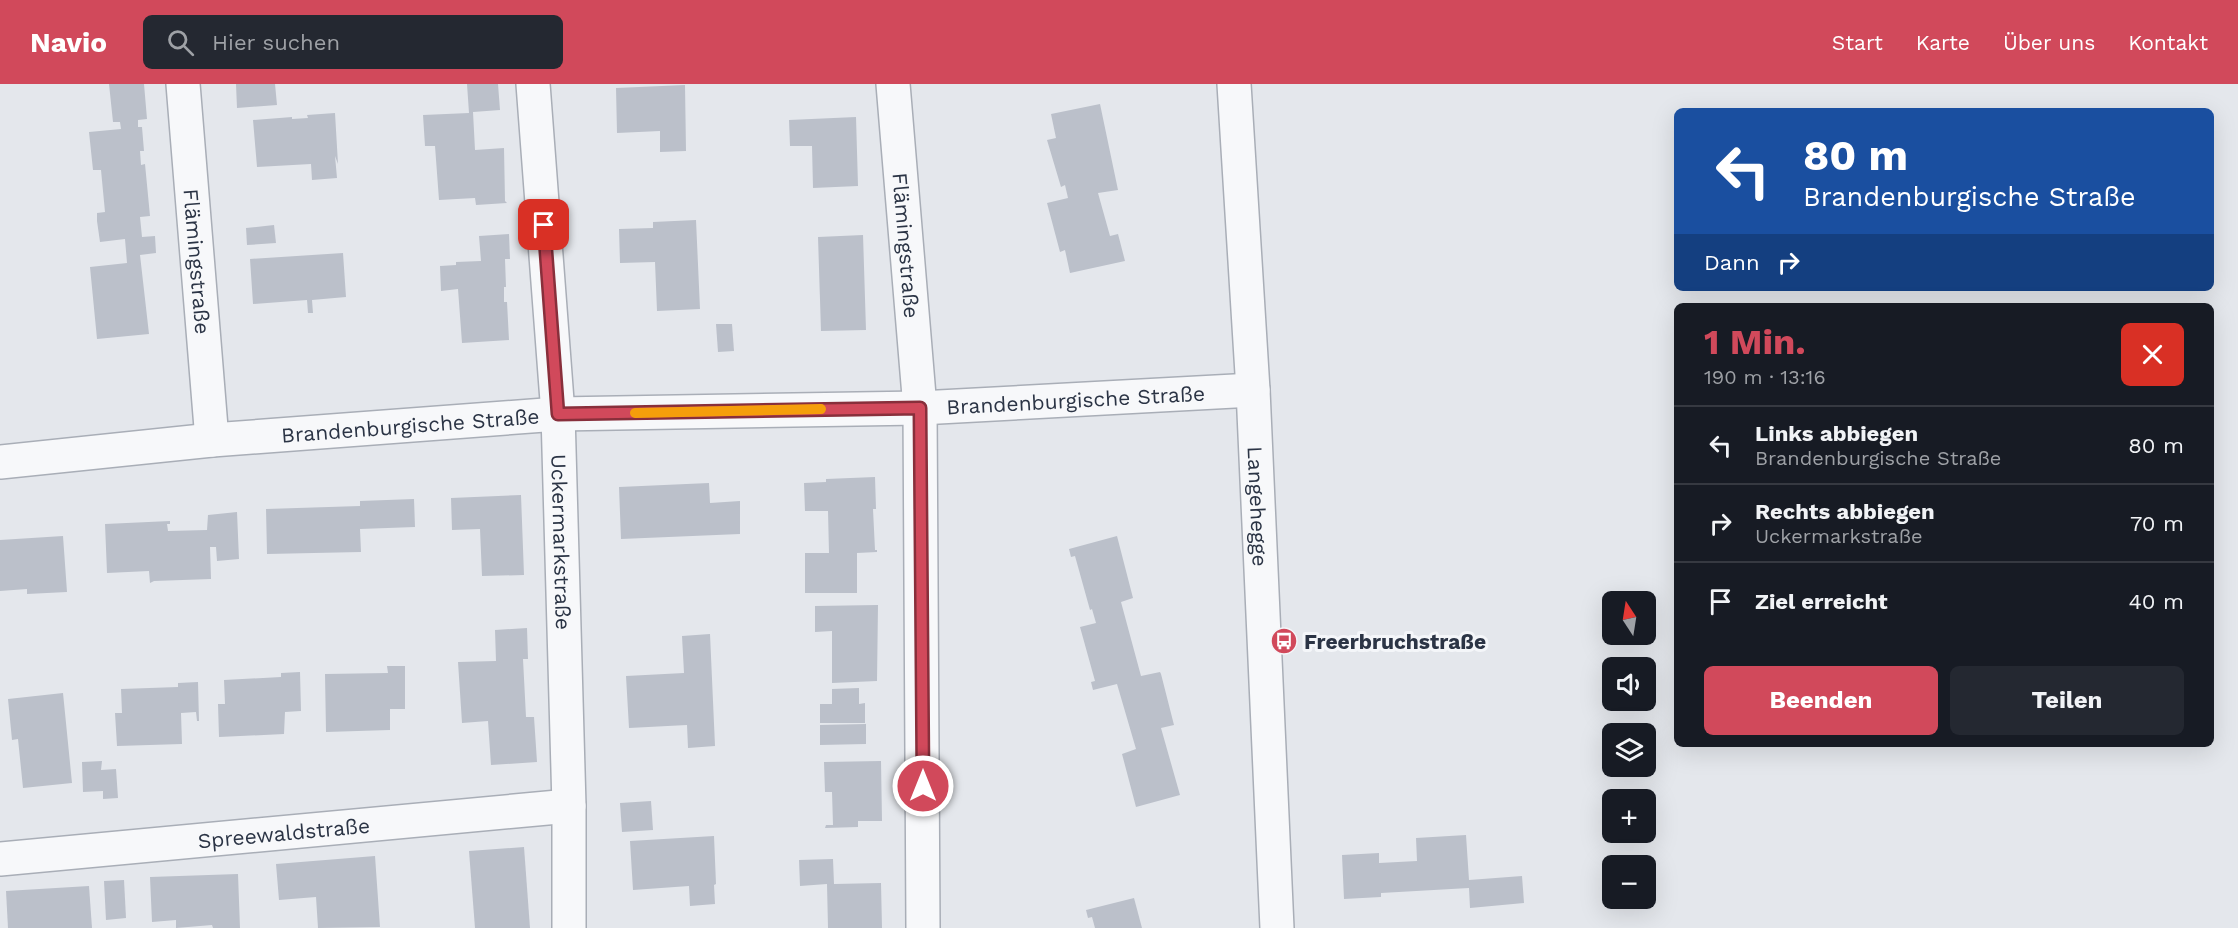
<!DOCTYPE html>
<html lang="de">
<meta charset="utf-8">
<style>
body{margin:0;font-family:"Work Sans",sans-serif;background:#242831;color:#f1f3f6;height:100vh;display:flex;flex-direction:column;font-size:22px;white-space:nowrap}
*{box-sizing:border-box;margin:0}
p{font-size:20px;color:#9ea1a6}
.icon{flex:none;width:33px;height:33px;fill:none;stroke:currentColor;stroke-width:2;stroke-linecap:round;stroke-linejoin:round}
.map{position:relative;flex:1;overflow:hidden}
.sheet{position:absolute;left:1674px;top:219px;width:540px;height:444px;display:flex;flex-direction:column;background:#171b24;border-radius:9px;box-shadow:0 6px 24px #0002}
.sheet>*{flex:none}
.hud{position:absolute;left:1674px;top:24px;width:540px;height:183px;border-radius:9px;box-shadow:0 6px 24px #0002;background:#1a4fa0;color:#fff;overflow:hidden}
.needle{width:39px;rotate:348deg}
.fabs{position:absolute;left:1602px;top:507px;display:grid;gap:12px}
.fabs a{display:grid;place-items:center;width:54px;height:54px;border-radius:9px;background:#171b24;box-shadow:0 6px 24px #0002;font-size:30px}
.pin{position:absolute;display:grid;place-items:center;width:51px;height:51px;color:#fff;margin:-26px;border-radius:12px;box-shadow:0 3px 9px #0006}
.me{position:absolute;width:66px;margin:-33px;rotate:0deg;stroke-linejoin:round;filter:drop-shadow(0 0 4px #0008)}
.turn{display:flex;align-items:center;gap:21px;height:126px;padding:0 30px;font-size:27px}
.turn .icon{width:78px;height:78px;stroke-width:2.5}
.turn b{display:block;font-size:42px;line-height:51px}
.then{display:flex;align-items:center;height:57px;padding:0 30px;background:#0003;gap:12px;font-size:22px}
.round{display:grid;place-items:center;flex:none;width:63px;height:63px;border-radius:9px;background:#242831}
.overview{display:flex;align-items:center;justify-content:space-between;height:102px;padding:0 30px}
h1{font-size:36px;font-weight:700;line-height:45px;color:#d1495b}
.cta{display:flex;gap:12px;margin-top:auto;padding:12px 30px}
.cta a{flex:1;height:69px;border-radius:9px;background:#d1495b;color:#fff;font-size:24px;font-weight:700;line-height:69px;text-align:center}
.cta a+a{background:#242831;color:#f1f3f6}
ul{padding:0;list-style:none}
li{display:flex;align-items:center;gap:18px;height:78px;padding:0 30px;border-top:2px solid #363941}
li div{flex:1}
li b{display:block;font-size:22px}
li em{font-style:normal}
header{display:flex;align-items:center;gap:36px;box-sizing:border-box;height:84px;padding:0 30px;background:#d1495b;color:#fff}
header strong{font-size:28px}
nav{display:flex;gap:33px;margin-inline-start:auto;font-size:21px}
.search{width:420px;height:54px;background:#242831;display:flex;align-items:center;gap:15px;box-sizing:border-box;padding:0 21px;border-radius:9px;color:#9ea1a6;font-size:22px}
.map>svg:first-child{display:block}
.building{fill:#bbc0ca}
.lines{fill:none;stroke-linecap:round;stroke-linejoin:round}
.minor-casing{stroke:#a9aeb7;stroke-width:36}
.minor{stroke:#f7f8fa;stroke-width:33}
.route-casing{stroke:#882f3b;stroke-width:15}
.route{stroke:#d1495b;stroke-width:10}
.slow{stroke:#f59e0b;stroke-width:10}
.labels{text-anchor:middle;dominant-baseline:central;stroke-width:6;stroke-linejoin:round;paint-order:stroke}
.street-label{font-size:21px;fill:#2b3445;stroke:#f4f6f9}
.poi-label{font-size:21px;font-weight:bold;fill:#2b3445;stroke:#f4f6f9;text-anchor:start}
</style>
<header>
<strong>Navio</strong>
<div class="search"><svg class="icon" aria-label="search" viewBox="0 0 24 24"><circle cx="10" cy="10" r="6"/><path d="M15 15l6 6"/></svg>Hier suchen</div>
<nav><a>Start</a><a>Karte</a><a>Über uns</a><a>Kontakt</a></nav>
</header>
<div class="map">
<svg width="2238" height="844" viewBox="0 0 2238 844">
<rect width="100%" height="100%" fill="#e4e7ec"/>
<g class="building">
<path d="M 109,0 L 144,0 L 147,35 L 138,36 L 138,43 L 142,43 L 144,67 L 140,67 L 141,81 L 145,80 L 150,132 L 140,133 L 142,153 L 155,152 L 156,169 L 140,171 L 149,250 L 97,255 L 90,183 L 127,179 L 125,155 L 100,158 L 97,137 L 97,129 L 105,128 L 101,86 L 93,86 L 89,48 L 121,45 L 120,38 L 113,38 Z"/>
<path d="M 236,0 L 275,0 L 277,21 L 237,24 Z"/>
<path d="M 467,0 L 498,0 L 500,26 L 473,28 L 475,66 L 504,64 L 505,117 L 507,119 L 476,121 L 475,114 L 439,116 L 435,62 L 425,62 L 423,31 L 469,29 Z"/>
<path d="M 685,1 L 686,67 L 660,68 L 660,47 L 617,49 L 616,4 Z"/>
<path d="M 1100,20 L 1118,106 L 1098,109 L 1110,152 L 1118,150 L 1125,177 L 1070,189 L 1065,166 L 1060,168 L 1047,119 L 1068,114 L 1065,101 L 1061,103 L 1047,56 L 1056,54 L 1051,30 Z"/>
<path d="M 335,29 L 338,80 L 335,72 L 337,94 L 312,96 L 311,80 L 257,83 L 253,36 L 292,33 L 292,35 L 308,34 L 307,31 Z"/>
<path d="M 856,33 L 858,102 L 813,104 L 812,62 L 790,62 L 789,36 Z"/>
<path d="M 696,136 L 700,225 L 657,227 L 655,178 L 620,179 L 619,145 L 653,144 L 653,138 Z"/>
<path d="M 274,141 L 276,159 L 247,161 L 246,144 Z"/>
<path d="M 509,150 L 510,175 L 505,175 L 506,203 L 504,203 L 504,218 L 507,218 L 509,256 L 462,259 L 458,205 L 441,207 L 440,182 L 456,181 L 456,178 L 481,177 L 479,152 Z"/>
<path d="M 863,151 L 866,246 L 821,247 L 818,153 Z"/>
<path d="M 343,169 L 346,213 L 312,216 L 313,229 L 308,229 L 307,216 L 253,220 L 250,175 Z"/>
<path d="M 716,240 L 732,240 L 734,267 L 718,268 Z"/>
<path d="M 875,393 L 876,425 L 873,425 L 875,466 L 877,466 L 877,468 L 857,469 L 857,509 L 805,509 L 805,469 L 829,469 L 828,427 L 805,427 L 804,399 L 826,398 L 826,395 Z"/>
<path d="M 709,399 L 710,419 L 740,417 L 740,450 L 621,455 L 619,403 Z"/>
<path d="M 521,411 L 524,491 L 482,492 L 480,445 L 452,446 L 451,414 Z"/>
<path d="M 414,415 L 415,443 L 360,445 L 361,468 L 267,470 L 266,425 L 360,422 L 360,417 Z"/>
<path d="M 237,428 L 239,475 L 217,477 L 216,463 L 210,463 L 211,495 L 154,497 L 150,499 L 149,487 L 107,489 L 105,440 L 170,437 L 170,440 L 167,440 L 168,447 L 207,446 L 208,431 Z"/>
<path d="M 63,452 L 67,508 L 27,510 L 27,505 L 0,507 L 0,456 Z"/>
<path d="M 1117,452 L 1133,514 L 1121,518 L 1141,592 L 1160,588 L 1161,590 L 1174,641 L 1161,644 L 1180,711 L 1136,723 L 1122,670 L 1136,665 L 1117,600 L 1093,606 L 1091,598 L 1095,597 L 1080,543 L 1096,539 L 1092,525 L 1090,526 L 1075,472 L 1071,473 L 1069,465 Z"/>
<path d="M 878,521 L 877,597 L 832,599 L 832,547 L 815,548 L 815,522 Z"/>
<path d="M 527,544 L 528,575 L 523,575 L 526,633 L 534,633 L 537,678 L 491,681 L 488,637 L 462,639 L 458,578 L 496,577 L 495,546 Z"/>
<path d="M 710,550 L 715,662 L 688,664 L 687,641 L 629,644 L 626,592 L 684,589 L 682,552 Z"/>
<path d="M 387,582 L 405,582 L 405,625 L 390,625 L 390,646 L 326,648 L 325,590 L 388,589 Z"/>
<path d="M 300,588 L 301,627 L 285,628 L 284,650 L 219,653 L 218,620 L 225,620 L 224,596 L 281,593 L 281,589 Z"/>
<path d="M 198,598 L 199,637 L 197,637 L 196,628 L 181,629 L 182,660 L 117,662 L 115,629 L 122,629 L 121,605 L 178,603 L 178,599 Z"/>
<path d="M 859,604 L 859,620 L 865,619 L 865,639 L 820,639 L 820,620 L 832,620 L 832,605 Z"/>
<path d="M 63,609 L 72,699 L 23,704 L 18,655 L 12,656 L 8,615 Z"/>
<path d="M 866,640 L 866,660 L 820,661 L 820,641 Z"/>
<path d="M 102,677 L 101,686 L 116,685 L 118,714 L 103,715 L 103,707 L 83,708 L 82,678 Z"/>
<path d="M 881,677 L 882,737 L 858,737 L 858,743 L 825,744 L 826,741 L 833,741 L 832,708 L 825,708 L 824,678 Z"/>
<path d="M 651,717 L 653,746 L 622,748 L 620,719 Z"/>
<path d="M 1466,751 L 1469,796 L 1522,792 L 1524,819 L 1470,824 L 1469,804 L 1381,809 L 1381,813 L 1344,815 L 1342,771 L 1379,769 L 1379,779 L 1417,777 L 1416,754 Z"/>
<path d="M 714,752 L 716,800 L 714,801 L 715,820 L 690,822 L 689,802 L 633,806 L 630,757 Z"/>
<path d="M 524,763 L 530,844 L 475,844 L 469,767 Z"/>
<path d="M 375,772 L 380,843 L 318,844 L 316,813 L 279,816 L 276,780 Z"/>
<path d="M 833,775 L 834,800 L 881,799 L 882,844 L 828,844 L 827,800 L 800,802 L 799,776 Z"/>
<path d="M 238,790 L 240,844 L 213,844 L 212,841 L 176,844 L 176,836 L 152,838 L 150,793 Z"/>
<path d="M 124,796 L 126,834 L 106,836 L 104,797 Z"/>
<path d="M 89,802 L 92,844 L 8,844 L 6,807 Z"/>
<path d="M 1134,814 L 1142,844 L 1095,844 L 1092,833 L 1088,834 L 1086,826 Z"/>
</g>
<g class="lines">
<defs>
<g id="minor">
<path id="s1" d="M 183,0 L 212,356"/>
<path id="s2" d="M 533,0 L 558,330 L 569,722 L 569,844"/>
<path id="s3" d="M 893,0 L 920,324 L 923,844"/>
<path id="s4" d="M 1234,0 L 1253,306 L 1277,844"/>
<path id="s5" d="M 0,378 L 212,356 L 558,330 L 920,324 L 1253,306"/>
<path id="s6" d="M 0,775 L 569,722"/>
</g>
</defs>
<use href="#minor" class="minor-casing"/>
<use href="#minor" class="minor"/>
</g>
<g class="lines">
<defs>
<path id="route" d="M 544,141 L 558,330 L 920,324 L 923,702"/>
</defs>
<use href="#route" class="route-casing"/>
<use href="#route" class="route"/>
<path class="slow" d="M 635,329 L 821,325"/>
</g>
<defs>
<symbol id="bus-disc" viewBox="-11 -11 22 22"><circle r="9.5" fill="#d1495b" stroke="#f4f6f9"/><path d="M-5-6H5V4H4V6H2V4H-2V6H-4V4H-5ZM-3.5-4V0h7V-4ZM-3.5 1.2v1.5H-2V1.2ZM2 1.2v1.5H3.5V1.2Z" fill="#fff"/></symbol>
</defs>
<g fill-rule="evenodd">
<use href="#bus-disc" x="1269" y="542" width="30" height="30"/>
</g>
<g class="labels">
<g class="street-label">
<text stroke="none"><textPath href="#s3" startOffset="162">Flämingstraße</textPath></text>
<text stroke="none"><textPath href="#s1" startOffset="178">Flämingstraße</textPath></text>
<text stroke="none"><textPath href="#s5" startOffset="1078">Brandenburgische Straße</textPath></text>
<text stroke="none"><textPath href="#s5" startOffset="412">Brandenburgische Straße</textPath></text>
<text stroke="none"><textPath href="#s4" startOffset="423">Langehegge</textPath></text>
<text stroke="none"><textPath href="#s2" startOffset="459">Uckermarkstraße</textPath></text>
<text stroke="none"><textPath href="#s6" startOffset="285">Spreewaldstraße</textPath></text>
</g>
<g class="poi-label">
<text x="1304" y="557">Freerbruchstraße</text>
</g>
</g>
</svg>
<div class="fabs">
<a><svg class="needle" viewBox="-14 -14 28 28"><path d="M0-13l5 13h-10z" fill="#e53935"/><path d="M0 13l5-13h-10z" fill="#9ea1a6"/></svg></a>
<a><svg class="icon" aria-label="sound" viewBox="0 0 24 24"><path d="M4 9h4l5-4v14l-5-4H4zM17 9q2 3 0 6"/></svg></a>
<a><svg class="icon" aria-label="layers" viewBox="0 0 24 24"><path d="M12 4l9 5-9 5-9-5zM3 14l9 5 9-5"/></svg></a>
<a>+</a>
<a>−</a>
</div>
<div class="pin" style="left:544px;top:141px;background:#d93025"><svg class="icon" aria-label="arrive" viewBox="0 0 24 24"><path d="M6 21V4h12l-3 4 3 4H6"/></svg></div>
<svg class="me" style="left:923px;top:702px" viewBox="-20 -20 40 40"><circle r="17" fill="#d1495b" stroke="#fff" stroke-width="3"/><path d="M0-11L8 9 0 5-8 9z" fill="#fff"/></svg>
<div class="hud">
<div class="turn"><svg class="icon" aria-label="left" viewBox="0 0 24 24"><path d="M17 20v-9H6M10 6l-5 5 5 5"/></svg><div><b>80 m</b>Brandenburgische Straße</div></div>
<div class="then">Dann<svg class="icon" aria-label="right" viewBox="0 0 24 24"><path d="M7 20v-9h11M14 6l5 5-5 5"/></svg></div>
</div>
<section class="sheet">
<div class="overview"><div><h1>1 Min.</h1><p>190 m · 13:16</p></div><a class="round" style="background:#d93025;color:#fff"><svg class="icon" aria-label="close" viewBox="0 0 24 24"><path d="M6 6l12 12M18 6L6 18"/></svg></a></div>
<ul>
<li><svg class="icon" aria-label="left" viewBox="0 0 24 24"><path d="M17 20v-9H6M10 6l-5 5 5 5"/></svg><div><b>Links abbiegen</b><p>Brandenburgische Straße</p></div><em>80 m</em></li>
<li><svg class="icon" aria-label="right" viewBox="0 0 24 24"><path d="M7 20v-9h11M14 6l5 5-5 5"/></svg><div><b>Rechts abbiegen</b><p>Uckermarkstraße</p></div><em>70 m</em></li>
<li><svg class="icon" aria-label="arrive" viewBox="0 0 24 24"><path d="M6 21V4h12l-3 4 3 4H6"/></svg><div><b>Ziel erreicht</b></div><em>40 m</em></li>
</ul>
<div class="cta"><a>Beenden</a><a>Teilen</a></div>
</section>
</div>
